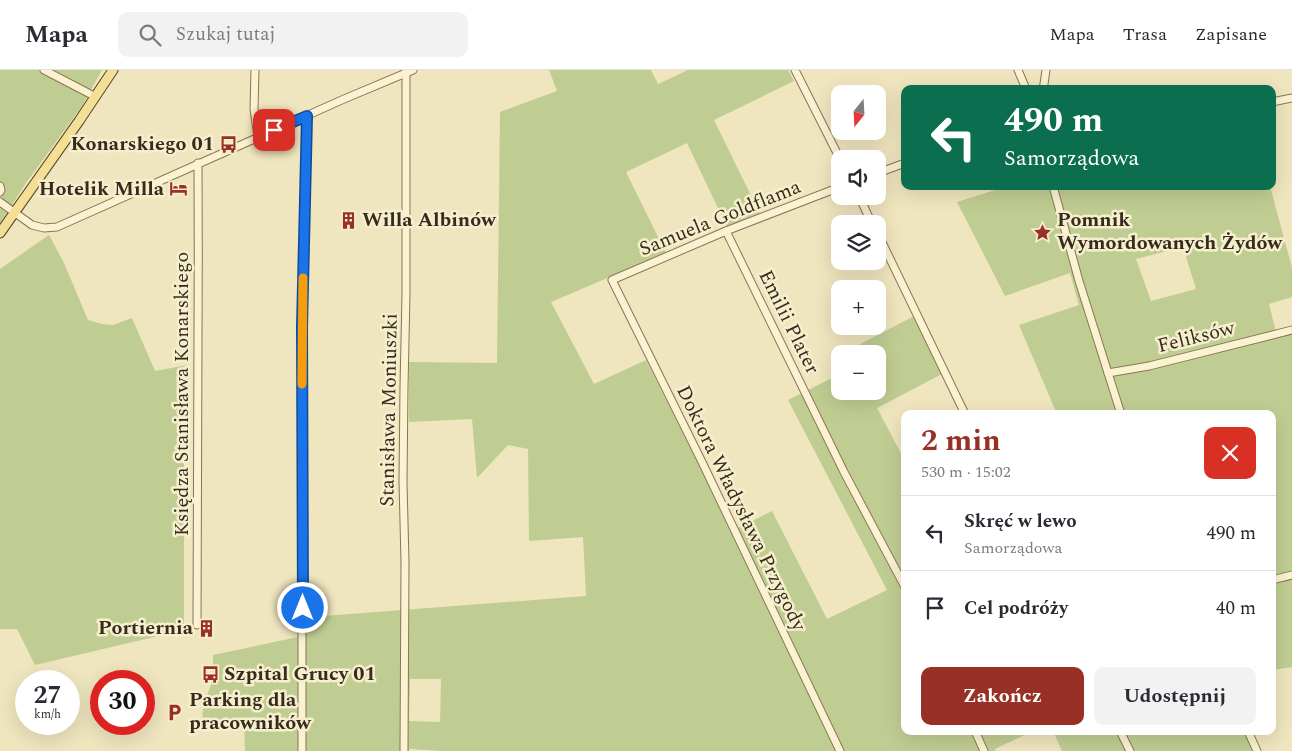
<!DOCTYPE html>
<html lang="pl">
<meta charset="utf-8">
<style>
body{margin:0;font-family:Spectral,serif;background:#f2f2f3;color:#2b2b33;height:100vh;display:flex;flex-direction:column;font-size:19px;white-space:nowrap}
*{box-sizing:border-box;margin:0}
p{font-size:16px;color:#7c7c81}
.icon{flex:none;width:28px;height:28px;fill:none;stroke:currentColor;stroke-width:2;stroke-linecap:round;stroke-linejoin:round}
.map{position:relative;flex:1;overflow:hidden}
.panel{position:absolute;left:901px;top:340px;width:375px;height:325px;display:flex;flex-direction:column;background:#fff;border-radius:10px;box-shadow:0 5px 20px #0002}
.panel>*{flex:none}
.banner{position:absolute;left:901px;top:15px;width:375px;height:105px;border-radius:10px;box-shadow:0 5px 20px #0002;background:#0b6e4f;color:#fff;overflow:hidden}
.needle{width:32px;rotate:198deg}
.tools{position:absolute;left:831px;top:15px;display:grid;gap:10px}
.tools a{display:grid;place-items:center;width:55px;height:55px;border-radius:10px;background:#fff;box-shadow:0 5px 20px #0002;font-size:25px}
.speed{position:absolute;left:15px;top:600px;display:flex;gap:10px;font-size:25px;font-weight:700;text-align:center}
.speed>*{display:grid;place-content:center;width:65px;height:65px;border-radius:50%;background:#fff;box-shadow:0 5px 20px #0002;line-height:1}
.speed small{font-size:12px;font-weight:400}
.speed .limit{border:8px solid #d22;background:#fff;color:#111}
.pin{position:absolute;display:grid;place-items:center;width:42px;height:42px;color:#fff;margin:-21px;border-radius:10px;box-shadow:0 2px 8px #0006}
.me{position:absolute;width:55px;margin:-28px;rotate:0deg;stroke-linejoin:round;filter:drop-shadow(0 0 4px #0008)}
.turn{display:flex;align-items:center;gap:18px;height:105px;padding:0 20px;font-size:22px}
.turn .icon{width:65px;height:65px;stroke-width:2.5}
.turn b{display:block;font-size:35px;line-height:42px}
.round{display:grid;place-items:center;flex:none;width:52px;height:52px;border-radius:10px;background:#f2f2f3}
.summary{display:flex;align-items:center;justify-content:space-between;height:85px;padding:0 20px}
h1{font-size:30px;font-weight:700;line-height:38px;color:#983025}
.primary-button{display:flex;gap:10px;margin-top:auto;padding:10px 20px}
.primary-button a{flex:1;height:58px;border-radius:10px;background:#983025;color:#fff;font-size:20px;font-weight:700;line-height:58px;text-align:center}
.primary-button a+a{background:#f2f2f3;color:#2b2b33}
ul{padding:0;list-style:none}
li{display:flex;align-items:center;gap:15px;height:75px;padding:0 20px;border-top:1px solid #e1e1e2}
li div{flex:1}
li b{display:block;font-size:19px}
li em{font-style:normal}
header{display:flex;align-items:center;gap:30px;box-sizing:border-box;height:70px;padding:0 25px;background:#fff;border-bottom:1px solid #e1e1e2}
header strong{font-size:24px}
nav{display:flex;gap:28px;margin-inline-start:auto;font-size:18px}
.search{width:350px;height:45px;background:#f2f2f3;display:flex;align-items:center;gap:12px;box-sizing:border-box;padding:0 18px;border-radius:10px;color:#7c7c81;font-size:19px}
.map>svg:first-child{display:block}
.green{fill:#c0cd92;fill-rule:evenodd}
.lines{fill:none;stroke-linecap:round;stroke-linejoin:round}
.minor-casing{stroke:#887656;stroke-width:9}
.major-casing{stroke:#55432b;stroke-width:11}
.minor{stroke:#faf2d1;stroke-width:7}
.major{stroke:#f4e094;stroke-width:9}
.route-casing{stroke:#114b97;stroke-width:12}
.route{stroke:#1a73e8;stroke-width:9}
.slow{stroke:#f59e0b;stroke-width:9}
.labels{text-anchor:middle;dominant-baseline:central;stroke-width:5;stroke-linejoin:round;paint-order:stroke}
.poi-label{font-size:20px;font-weight:bold;fill:#362b1c;stroke:#f6efce;text-anchor:start}
.street-label{font-size:20px;fill:#362b1c;stroke:#f6efce}
</style>
<header>
<strong>Mapa</strong>
<div class="search"><svg class="icon" aria-label="search" viewBox="0 0 24 24"><circle cx="10" cy="10" r="6"/><path d="M15 15l6 6"/></svg>Szukaj tutaj</div>
<nav><a>Mapa</a><a>Trasa</a><a>Zapisane</a></nav>
</header>
<div class="map">
<svg width="1292" height="681" viewBox="0 0 1292 681">
<rect width="100%" height="100%" fill="#efe5be"/>
<g class="green">
<path d="M 0,0 L 102,0 L 82,36 L 26,113 L 0,154 Z"/>
<path d="M 549,0 L 651,0 L 658,14 L 688,0 L 788,0 L 794,11 L 714,50 L 760,144 L 727,157 L 687,73 L 626,102 L 666,183 L 551,232 L 594,314 L 646,290 L 732,461 L 772,441 L 827,549 L 887,520 L 788,330 L 840,304 L 840,321 L 878,321 L 878,284 L 841,284 L 914,246 L 942,304 L 877,338 L 905,391 L 905,661 L 1033,661 L 995,679 L 996,681 L 441,681 L 409,679 L 409,681 L 245,681 L 244,652 L 202,655 L 203,639 L 205,630 L 211,615 L 213,602 L 213,585 L 298,567 L 298,548 L 586,526 L 583,467 L 529,471 L 528,379 L 508,375 L 477,408 L 472,349 L 409,352 L 409,292 L 497,293 L 500,42 L 557,21 ZM 410,609 L 441,609 L 440,652 L 409,651 Z"/>
<path d="M 1008,116 L 1270,116 L 1292,198 L 1292,227 L 1269,234 L 1276,262 L 1292,258 L 1292,597 L 1273,600 L 1272,344 L 1057,344 L 1019,255 L 1079,235 L 1070,203 L 1005,226 L 957,132 ZM 1183,177 L 1196,219 L 1151,231 L 1136,189 Z"/>
<path d="M 49,165 L 64,193 L 88,250 L 102,254 L 113,255 L 132,248 L 155,301 L 188,295 L 189,324 L 184,332 L 184,560 L 35,595 L 17,559 L 0,559 L 0,199 Z"/>
<path d="M 1053,661 L 1115,661 L 1118,667 L 1133,661 L 1245,661 L 1253,681 L 1062,681 Z"/>
</g>
<g class="lines">
<defs>
<g id="minor">
<path d="M 44,0 L 96,27"/>
<path d="M 255,0 L 254,39 L 258,67"/>
<path d="M 795,0 L 840,89"/>
<path d="M 1018,0 L 1026,19"/>
<path d="M 1043,19 L 1044,14 L 1046,0"/>
<path d="M 1272,32 L 1292,28"/>
<path d="M 878,103 L 905,93"/>
<path d="M 0,116 L 1,120 L 0,122"/>
<path d="M 1053,116 L 1079,211 L 1121,344"/>
<path d="M 840,117 L 726,161 L 612,210 L 702,392 L 840,681"/>
<path d="M 859,126 L 872,154"/>
<path d="M 0,132 L 32,155 L 44,158 L 57,157 L 344,29 L 413,0"/>
<path d="M 726,161 L 844,402 L 905,517"/>
<path d="M 878,164 L 965,344"/>
<path d="M 1108,303 L 1149,296 L 1292,260"/>
<path d="M 1272,510 L 1292,505"/>
<path d="M 197,555 C 197,401 199,247 198,93"/>
<path d="M 975,661 L 984,681"/>
<path d="M 1120,661 L 1130,681"/>
<path d="M 1248,661 L 1257,681"/>
<path d="M 302,681 L 302,257 L 307,46"/>
<path d="M 404,681 L 405,492 L 403,412 L 404,317 L 406,224 L 406,0"/>
</g>
<path id="major" d="M 0,163 L 79,51 L 113,0"/>
</defs>
<use href="#minor" class="minor-casing"/>
<use href="#major" class="major-casing"/>
<use href="#minor" class="minor"/>
<use href="#major" class="major"/>
</g>
<g class="lines">
<defs>
<path id="route" d="M 274,60 L 307,46 L 302,257 L 303,538"/>
</defs>
<use href="#route" class="route-casing"/>
<use href="#route" class="route"/>
<path class="slow" d="M 302,314 L 303,208"/>
</g>
<defs>
<symbol id="bus-bare" viewBox="-9 -9 18 18"><path d="M-5-6H5V4H4V6H2V4H-2V6H-4V4H-5ZM-3.5-4V0h7V-4ZM-3.5 1.2v1.5H-2V1.2ZM2 1.2v1.5H3.5V1.2Z" fill="#983025" stroke="#f6efce" stroke-width="2.5" paint-order="stroke"/></symbol>
<symbol id="hotel-bare" viewBox="-9 -9 18 18"><path d="M-6-4.5h1.5V1H6V5H4.5V3h-9V5H-6ZM-4 0a1.8 1.8 0 1 1 3.6 0ZM.5 0V-2.5h3Q6-2.5 6 0Z" fill="#983025" stroke="#f6efce" stroke-width="2.5" paint-order="stroke"/></symbol>
<symbol id="building-bare" viewBox="-9 -9 18 18"><path d="M-4-6H4V6H1V3H-1V6H-4ZM-2.5-4.3h1.7v1.8h-1.7ZM.8-4.3h1.7v1.8H.8ZM-2.5-1h1.7V.8h-1.7ZM.8-1h1.7V.8H.8Z" fill="#983025" stroke="#f6efce" stroke-width="2.5" paint-order="stroke"/></symbol>
<symbol id="sight-bare" viewBox="-9 -9 18 18"><path d="M0-6L1.8-2.2L6-1.7L2.9 1.2L3.7 5.4L0 3.3L-3.7 5.4L-2.9 1.2L-6-1.7L-1.8-2.2Z" fill="#983025" stroke="#f6efce" stroke-width="2.5" paint-order="stroke"/></symbol>
<symbol id="parking-bare" viewBox="-9 -9 18 18"><path d="M-3.5-5.5H1a3.5 3.5 0 0 1 0 7H-1V5.5H-3.5ZM-1-3.4V-.6H.8a1.4 1.4 0 0 0 0-2.8Z" fill="#983025" stroke="#f6efce" stroke-width="2.5" paint-order="stroke"/></symbol>
</defs>
<g fill-rule="evenodd">
<use href="#bus-bare" x="216" y="62" width="25" height="25"/>
<use href="#hotel-bare" x="166" y="106" width="25" height="25"/>
<use href="#building-bare" x="336" y="138" width="25" height="25"/>
<use href="#sight-bare" x="1030" y="150" width="25" height="25"/>
<use href="#building-bare" x="194" y="546" width="25" height="25"/>
<use href="#bus-bare" x="198" y="592" width="25" height="25"/>
<use href="#parking-bare" x="162" y="630" width="25" height="25"/>
</g>
<g class="labels">
<g class="poi-label">
<text x="214" y="74" text-anchor="end">Konarskiego 01</text>
<text x="164" y="119" text-anchor="end">Hotelik Milla</text>
<text x="362" y="150">Willa Albinów</text>
<text x="1057" y="150">Pomnik<tspan x="1057" dy="23">Wymordowanych Żydów</tspan></text>
<text x="193" y="558" text-anchor="end">Portiernia</text>
<text x="224" y="604">Szpital Grucy 01</text>
<text x="189" y="630">Parking dla<tspan x="189" dy="23">pracowników</tspan></text>
</g>
<g class="street-label">
<text transform="translate(720 148) rotate(-22)">Samuela Goldflama</text>
<text transform="translate(789 252) rotate(64)">Emilii Plater</text>
<text transform="translate(1196 267) rotate(-14)">Feliksów</text>
<text transform="translate(182 324) rotate(-90)">Księdza Stanisława Konarskiego</text>
<text transform="translate(389 340) rotate(-89)">Stanisława Moniuszki</text>
<text transform="translate(741 438) rotate(64)">Doktora Władysława Przygody</text>
</g>
</g>
</svg>
<div class="tools">
<a><svg class="needle" viewBox="-14 -14 28 28"><path d="M0-13l5 13h-10z" fill="#e53935"/><path d="M0 13l5-13h-10z" fill="#7c7c81"/></svg></a>
<a><svg class="icon" aria-label="sound" viewBox="0 0 24 24"><path d="M4 9h4l5-4v14l-5-4H4zM17 9q2 3 0 6"/></svg></a>
<a><svg class="icon" aria-label="layers" viewBox="0 0 24 24"><path d="M12 4l9 5-9 5-9-5zM3 14l9 5 9-5"/></svg></a>
<a>+</a>
<a>−</a>
</div>
<div class="speed"><div>27<small>km/h</small></div><div class="limit">30</div></div>
<div class="pin" style="left:274px;top:60px;background:#d93025"><svg class="icon" aria-label="arrive" viewBox="0 0 24 24"><path d="M6 21V4h12l-3 4 3 4H6"/></svg></div>
<svg class="me" style="left:303px;top:538px" viewBox="-20 -20 40 40"><circle r="17" fill="#1a73e8" stroke="#fff" stroke-width="3"/><path d="M0-11L8 9 0 5-8 9z" fill="#fff"/></svg>
<div class="banner">
<div class="turn"><svg class="icon" aria-label="left" viewBox="0 0 24 24"><path d="M17 20v-9H6M10 6l-5 5 5 5"/></svg><div><b>490 m</b>Samorządowa</div></div>
</div>
<section class="panel">
<div class="summary"><div><h1>2 min</h1><p>530 m · 15:02</p></div><a class="round" style="background:#d93025;color:#fff"><svg class="icon" aria-label="close" viewBox="0 0 24 24"><path d="M6 6l12 12M18 6L6 18"/></svg></a></div>
<ul>
<li><svg class="icon" aria-label="left" viewBox="0 0 24 24"><path d="M17 20v-9H6M10 6l-5 5 5 5"/></svg><div><b>Skręć w lewo</b><p>Samorządowa</p></div><em>490 m</em></li>
<li><svg class="icon" aria-label="arrive" viewBox="0 0 24 24"><path d="M6 21V4h12l-3 4 3 4H6"/></svg><div><b>Cel podróży</b></div><em>40 m</em></li>
</ul>
<div class="primary-button"><a>Zakończ</a><a>Udostępnij</a></div>
</section>
</div>
